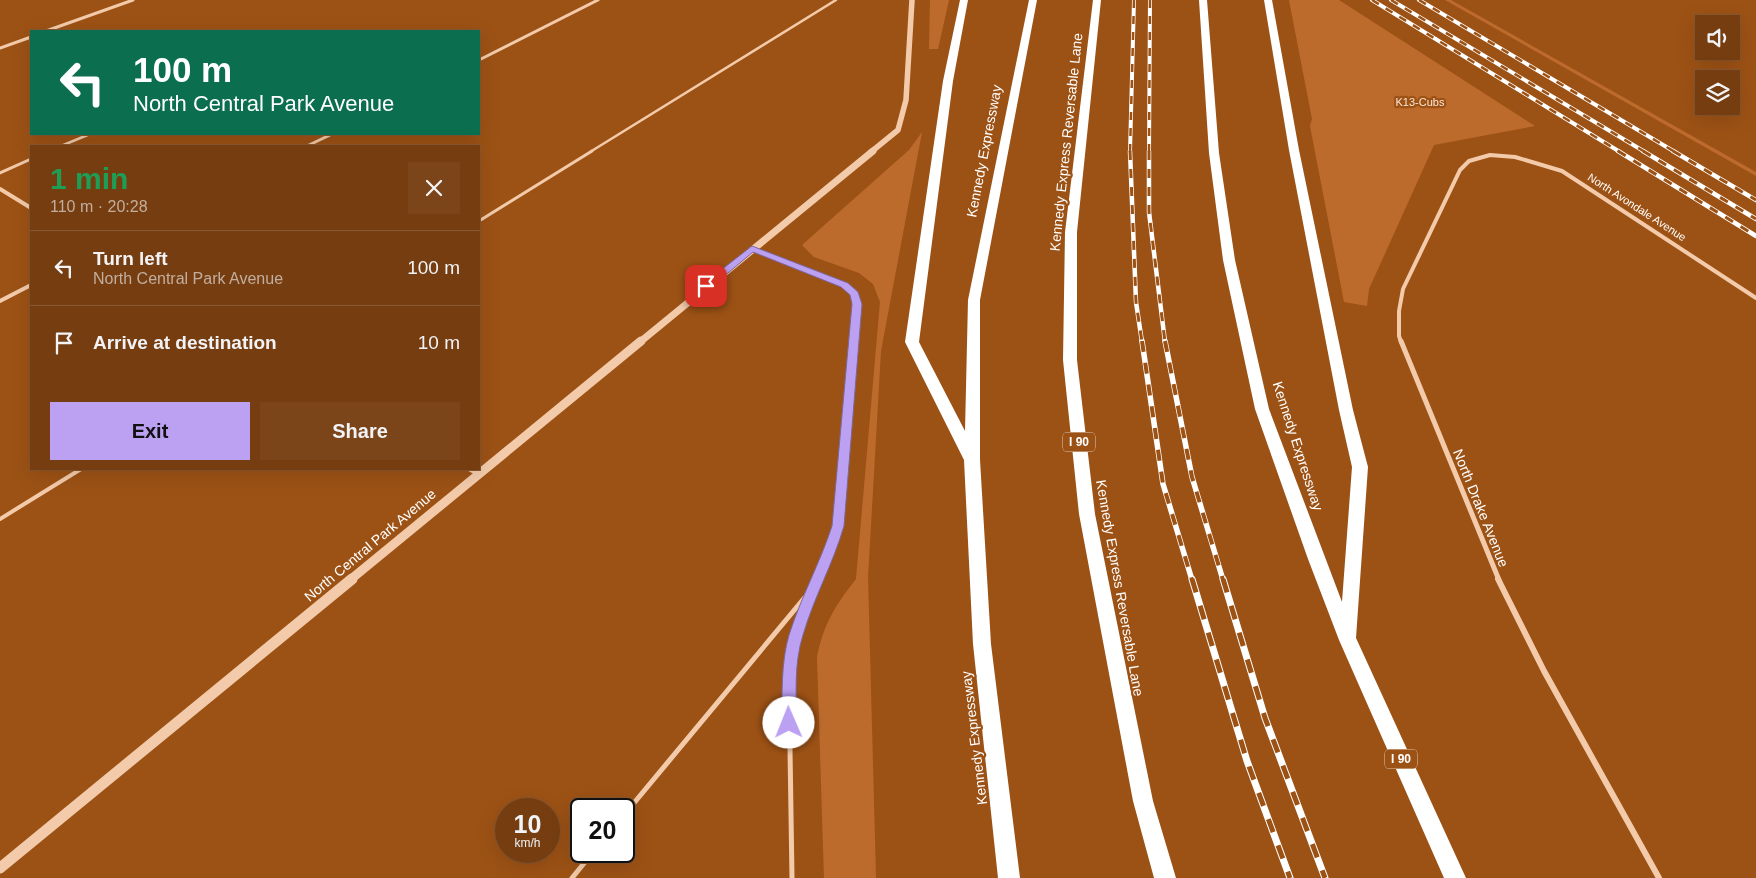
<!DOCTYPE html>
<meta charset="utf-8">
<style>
body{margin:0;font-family:Helvetica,sans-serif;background:#7b4519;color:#f1f3f6;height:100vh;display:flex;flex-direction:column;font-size:19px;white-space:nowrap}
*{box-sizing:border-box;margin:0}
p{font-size:16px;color:#c2ae9f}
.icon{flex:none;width:28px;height:28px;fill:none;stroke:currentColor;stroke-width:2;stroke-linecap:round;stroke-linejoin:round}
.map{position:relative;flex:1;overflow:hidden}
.panel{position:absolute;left:30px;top:145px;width:450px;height:325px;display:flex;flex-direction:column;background:#763e10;border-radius:0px;box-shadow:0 5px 20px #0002,0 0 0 1px #875730}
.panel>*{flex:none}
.banner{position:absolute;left:30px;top:30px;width:450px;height:105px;border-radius:0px;box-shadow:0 5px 20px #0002,0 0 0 1px #875730;background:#0b6e4f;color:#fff;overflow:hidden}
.controls{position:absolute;left:1695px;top:15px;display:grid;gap:10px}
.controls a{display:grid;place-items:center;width:45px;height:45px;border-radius:0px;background:#763e10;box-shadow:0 5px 20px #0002,0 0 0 1px #875730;font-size:25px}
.speed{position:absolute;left:495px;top:798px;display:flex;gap:10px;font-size:25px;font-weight:700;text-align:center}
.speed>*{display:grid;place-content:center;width:65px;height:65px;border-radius:50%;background:#763e10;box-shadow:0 5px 20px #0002,0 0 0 1px #875730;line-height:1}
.speed small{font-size:12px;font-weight:400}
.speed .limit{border:2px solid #111;border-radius:8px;background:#fff;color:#111}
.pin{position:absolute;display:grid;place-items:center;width:42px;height:42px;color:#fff;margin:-21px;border-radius:10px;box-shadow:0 2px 8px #0006}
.me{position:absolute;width:55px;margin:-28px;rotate:359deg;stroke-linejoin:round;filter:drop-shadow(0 0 4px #0008)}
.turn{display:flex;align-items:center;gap:18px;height:105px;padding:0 20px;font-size:22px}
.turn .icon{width:65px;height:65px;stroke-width:2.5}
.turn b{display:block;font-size:35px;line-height:42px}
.round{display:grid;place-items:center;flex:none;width:52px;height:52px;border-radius:0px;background:#7b4519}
.headline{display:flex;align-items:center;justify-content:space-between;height:85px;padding:0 20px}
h1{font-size:30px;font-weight:600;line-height:38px;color:#1e9e55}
.cta{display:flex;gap:10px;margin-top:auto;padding:10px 20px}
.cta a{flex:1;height:58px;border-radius:0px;background:#bca0f2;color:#111;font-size:20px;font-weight:600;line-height:58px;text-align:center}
.cta a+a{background:#7b4519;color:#f1f3f6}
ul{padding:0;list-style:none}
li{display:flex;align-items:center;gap:15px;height:75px;padding:0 20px;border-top:1px solid #875730}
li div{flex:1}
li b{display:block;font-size:19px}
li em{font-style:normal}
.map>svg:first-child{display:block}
.green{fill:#bd6b2c}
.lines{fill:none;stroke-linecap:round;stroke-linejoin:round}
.service-far3{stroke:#f3cbab;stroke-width:2.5}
.service-far2{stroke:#f3cbab;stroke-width:3}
.service-far1{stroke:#f3cbab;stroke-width:4}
.service{stroke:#f3cbab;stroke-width:5}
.minor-far3{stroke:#f3cbab;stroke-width:3}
.minor-far2{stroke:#f3cbab;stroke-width:4}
.minor-far1{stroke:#f3cbab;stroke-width:5}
.minor{stroke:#f3cbab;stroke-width:6}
.tertiary-far3{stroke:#f3cbab;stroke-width:5.5}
.tertiary-far2{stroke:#f3cbab;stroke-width:7}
.tertiary-far1{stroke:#f3cbab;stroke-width:9}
.tertiary{stroke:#f3cbab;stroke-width:11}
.motorway{fill:#fff;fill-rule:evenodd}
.rail-far3-casing{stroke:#fff;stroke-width:4}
.rail-far2-casing{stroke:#fff;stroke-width:4.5}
.rail-far1-casing{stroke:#fff;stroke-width:5.5}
.rail-casing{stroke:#fff;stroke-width:7}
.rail-far3{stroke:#9d5215;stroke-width:2.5;stroke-dasharray:8;stroke-linecap:butt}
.rail-far2{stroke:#9d5215;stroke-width:3;stroke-dasharray:9;stroke-linecap:butt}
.rail-far1{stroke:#9d5215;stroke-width:4;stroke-dasharray:11;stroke-linecap:butt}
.rail{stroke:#9d5215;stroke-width:5;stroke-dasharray:14;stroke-linecap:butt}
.route{fill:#bca0f2;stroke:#7a689d}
.labels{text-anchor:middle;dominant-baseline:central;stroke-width:4.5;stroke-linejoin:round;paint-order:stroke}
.far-park-label{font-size:11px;fill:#fde5d4;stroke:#9d5215}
.far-street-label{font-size:11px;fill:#fff;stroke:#9d5215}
.shield{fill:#9d5215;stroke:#e2cbb9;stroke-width:1}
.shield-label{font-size:12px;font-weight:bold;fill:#fff}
.street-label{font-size:14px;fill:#fff;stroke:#9d5215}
</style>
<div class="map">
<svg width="1756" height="878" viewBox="0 0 1756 878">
<rect width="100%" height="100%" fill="#9d5215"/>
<g class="green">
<path d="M 930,0 L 949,0 L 938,49 L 929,49 Z"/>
<path d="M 1289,0 L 1339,0 L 1535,126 L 1434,145 L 1369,289 L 1367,306 L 1344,302 L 1310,126 L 1312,119 Z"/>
<path d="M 1445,0 L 1451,0 L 1756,172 L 1756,176 Z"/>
<path d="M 922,132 L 881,351 L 868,577 L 876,878 L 824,878 L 817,657 C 824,623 835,606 856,579 L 880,302 L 873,284 L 859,273 L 814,257 L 802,245 L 909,150 Z"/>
</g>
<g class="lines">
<g class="service-far3">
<path d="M 61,146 L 90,134"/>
<path d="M 590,152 L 836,0"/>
</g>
<g class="service-far2">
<path d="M 0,173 L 31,159"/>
<path d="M 479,221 L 592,151"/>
<path d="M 753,249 L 845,285 L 854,294 L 857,304 L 854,342"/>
</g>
<g class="service-far1">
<path d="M 0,519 L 81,469"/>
<path d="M 817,580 L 829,557 L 838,526 L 854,341"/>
</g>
<g class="service">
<path d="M 624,815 L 811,590"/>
<path d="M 572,878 L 594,851"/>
<path d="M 792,878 L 789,685 L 795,636 L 818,579"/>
</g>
<g class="minor-far3">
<path d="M 46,31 L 133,0"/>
<path d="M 0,48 L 31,37"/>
<path d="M 479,60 L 598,0"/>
<path d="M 307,146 L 332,134"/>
</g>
<g class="minor-far2">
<path d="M 0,189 L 31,208"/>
<path d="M 0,301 L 31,285"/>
<path d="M 1401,342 L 1399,336 L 1399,311 L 1403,289 L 1460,170 L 1469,161 L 1490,155 L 1515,157 L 1562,171 L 1756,298"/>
</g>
<g class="minor-far1">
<path d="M 1401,341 L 1499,580"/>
<path d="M 470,469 L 479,474"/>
</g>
<path class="minor" d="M 1498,579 L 1544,671 L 1659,878"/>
<path class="tertiary-far3" d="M 871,152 L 898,130 L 906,100 L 912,0"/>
<path class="tertiary-far2" d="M 640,342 L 873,151"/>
<path class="tertiary-far1" d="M 350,580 L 641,341"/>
<path class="tertiary" d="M 0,868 L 352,579"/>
<g class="motorway">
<path d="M 960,0 L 968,0 L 953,81 L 919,342 L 965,431 L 968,300 L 1029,0 L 1037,0 L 980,300 L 980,460 L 991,644 L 1020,878 L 998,878 L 973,644 L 964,460 L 905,342 L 943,81 Z"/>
<path d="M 1093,0 L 1101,0 L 1077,232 L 1077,360 L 1095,514 L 1153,801 L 1176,878 L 1154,878 L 1133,801 L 1079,514 L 1063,360 L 1065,232 Z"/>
<path d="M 1199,0 L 1207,0 L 1219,153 L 1235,260 L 1269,409 L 1342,602 L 1352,467 L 1339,410 L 1289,150 L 1264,0 L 1272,0 L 1299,150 L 1353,410 L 1368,467 L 1356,638 L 1466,878 L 1444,878 L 1339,640 L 1308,559 L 1255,409 L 1223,260 L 1209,153 Z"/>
</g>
<defs>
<g id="rail-far3">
<path d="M 1372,0 L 1620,152"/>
<path d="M 1391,0 L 1645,152"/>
<path d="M 1419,0 L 1675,152"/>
<path d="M 1130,152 L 1134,0"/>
<path d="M 1149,152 L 1150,0"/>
</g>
<g id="rail-far2">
<path d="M 1130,151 L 1136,302 L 1142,342"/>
<path d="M 1149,151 L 1149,212 L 1165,342"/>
<path d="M 1618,151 L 1756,236"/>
<path d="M 1643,151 L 1756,219"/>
<path d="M 1673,151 L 1756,200"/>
</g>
<g id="rail-far1">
<path d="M 1142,341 L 1163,484 L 1192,580"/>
<path d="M 1165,341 L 1192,477 L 1223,580"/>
</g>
<g id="rail">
<path d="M 1192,579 L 1247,761 L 1290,878"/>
<path d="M 1223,579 L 1265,718 L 1325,878"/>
</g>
</defs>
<use href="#rail-far3" class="rail-far3-casing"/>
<use href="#rail-far2" class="rail-far2-casing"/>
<use href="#rail-far1" class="rail-far1-casing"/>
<use href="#rail" class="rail-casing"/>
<use href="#rail-far3" class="rail-far3"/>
<use href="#rail-far2" class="rail-far2"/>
<use href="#rail-far1" class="rail-far1"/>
<use href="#rail" class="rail"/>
</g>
<path class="route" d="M 752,246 L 848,283 L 858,292 L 862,304 L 844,526 C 833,564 814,597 803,635 C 794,663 796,695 797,723 L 794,728 L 789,730 L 784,728 L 782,723 C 782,695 781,662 789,635 C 801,597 820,563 832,526 L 852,304 L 850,295 L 841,287 L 753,252 L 710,288 L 703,288 L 703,284 Z"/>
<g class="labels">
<g class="far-park-label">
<text x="1420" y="102">K13-Cubs</text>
</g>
<g class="far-street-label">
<text transform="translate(1637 207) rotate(33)">North Avondale Avenue</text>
</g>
<g class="shield">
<rect x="1063" y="432.5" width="32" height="19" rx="4"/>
<rect x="1385" y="749.5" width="32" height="19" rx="4"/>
</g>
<g class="shield-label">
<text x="1079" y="442">I 90</text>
<text x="1401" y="759">I 90</text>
</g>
<g class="street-label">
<text transform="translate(1066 142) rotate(-84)">Kennedy Express Reversable Lane</text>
<text transform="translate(984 151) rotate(-79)">Kennedy Expressway</text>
<text transform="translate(1298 446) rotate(72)">Kennedy Expressway</text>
<text transform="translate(1481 508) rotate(68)">North Drake Avenue</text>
<text transform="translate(370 545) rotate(-40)">North Central Park Avenue</text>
<text transform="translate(1120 588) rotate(80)">Kennedy Express Reversable Lane</text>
<text transform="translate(974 738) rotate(-97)">Kennedy Expressway</text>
</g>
</g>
</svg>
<div class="controls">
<a><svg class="icon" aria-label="sound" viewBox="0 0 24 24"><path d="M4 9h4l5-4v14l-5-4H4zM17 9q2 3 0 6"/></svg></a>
<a><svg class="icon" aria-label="layers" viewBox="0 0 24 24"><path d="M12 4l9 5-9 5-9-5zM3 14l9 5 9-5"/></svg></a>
</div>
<div class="speed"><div>10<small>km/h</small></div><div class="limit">20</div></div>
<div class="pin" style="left:706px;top:286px;background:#d93025"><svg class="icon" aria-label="arrive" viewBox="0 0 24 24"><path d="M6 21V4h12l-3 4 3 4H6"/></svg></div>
<svg class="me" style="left:789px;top:723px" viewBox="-20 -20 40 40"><circle r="19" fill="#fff"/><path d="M0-13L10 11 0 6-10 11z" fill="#bca0f2"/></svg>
<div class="banner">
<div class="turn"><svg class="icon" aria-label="left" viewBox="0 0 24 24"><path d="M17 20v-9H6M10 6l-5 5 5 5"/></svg><div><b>100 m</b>North Central Park Avenue</div></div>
</div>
<section class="panel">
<div class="headline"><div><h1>1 min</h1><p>110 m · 20:28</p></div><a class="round"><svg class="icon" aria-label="close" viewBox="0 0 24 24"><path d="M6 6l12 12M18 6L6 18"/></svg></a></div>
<ul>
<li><svg class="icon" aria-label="left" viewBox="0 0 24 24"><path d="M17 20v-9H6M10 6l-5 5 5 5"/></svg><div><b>Turn left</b><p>North Central Park Avenue</p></div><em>100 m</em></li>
<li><svg class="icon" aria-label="arrive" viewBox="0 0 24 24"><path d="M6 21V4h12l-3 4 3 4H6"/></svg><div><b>Arrive at destination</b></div><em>10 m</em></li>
</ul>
<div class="cta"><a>Exit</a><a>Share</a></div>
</section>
</div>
